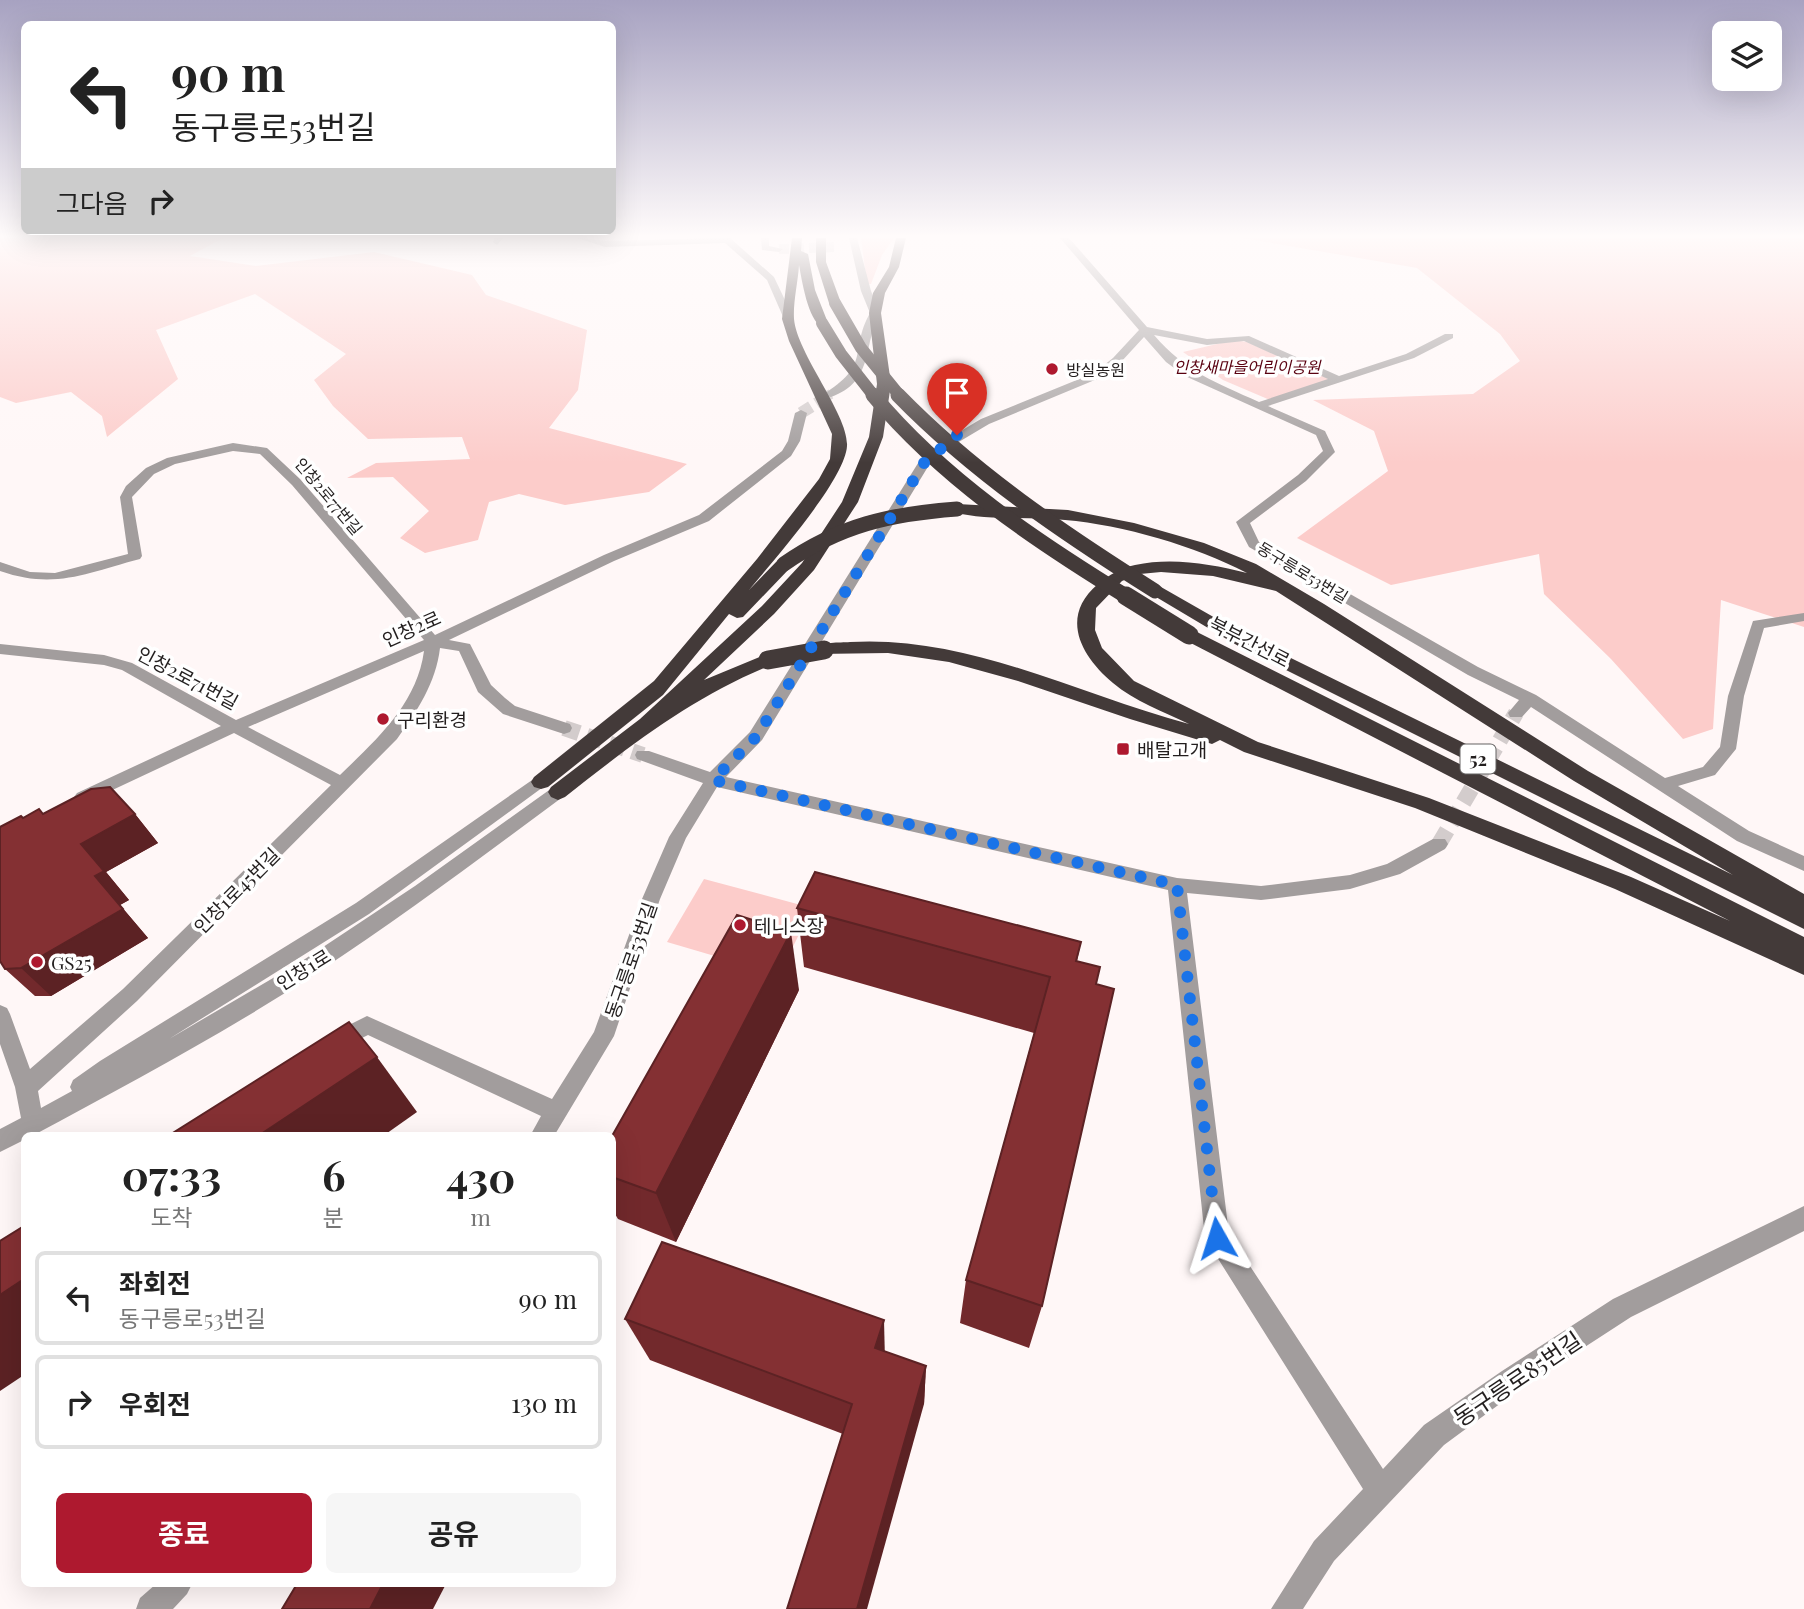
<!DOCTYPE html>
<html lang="ko">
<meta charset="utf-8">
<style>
body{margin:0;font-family:"Playfair Display","Noto Sans KR",serif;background:#f6f6f6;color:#222;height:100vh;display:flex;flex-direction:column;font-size:26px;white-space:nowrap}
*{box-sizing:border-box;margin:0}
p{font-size:23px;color:#767676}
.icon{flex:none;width:38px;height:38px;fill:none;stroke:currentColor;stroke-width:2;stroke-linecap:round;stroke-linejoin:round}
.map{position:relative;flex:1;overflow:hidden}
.panel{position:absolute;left:21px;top:1132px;width:595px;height:455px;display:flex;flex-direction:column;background:#fff;border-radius:10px;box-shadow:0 7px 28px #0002}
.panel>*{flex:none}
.top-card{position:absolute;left:21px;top:21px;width:595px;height:214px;border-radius:10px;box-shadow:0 7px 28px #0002;background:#fff;color:#222;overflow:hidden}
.fabs{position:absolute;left:1712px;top:21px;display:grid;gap:14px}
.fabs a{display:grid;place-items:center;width:70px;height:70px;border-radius:10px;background:#fff;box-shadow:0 7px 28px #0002;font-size:35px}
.pin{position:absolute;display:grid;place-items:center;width:60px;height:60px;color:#fff;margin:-72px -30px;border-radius:50% 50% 50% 0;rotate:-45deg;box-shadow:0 0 7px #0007}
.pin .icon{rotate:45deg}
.me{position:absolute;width:77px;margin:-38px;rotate:354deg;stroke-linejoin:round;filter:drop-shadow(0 0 5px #0008)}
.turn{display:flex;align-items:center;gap:24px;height:147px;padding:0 35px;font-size:32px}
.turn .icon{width:91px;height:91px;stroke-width:2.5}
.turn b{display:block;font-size:49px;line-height:60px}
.then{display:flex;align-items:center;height:66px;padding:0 35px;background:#0003;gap:14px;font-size:26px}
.eta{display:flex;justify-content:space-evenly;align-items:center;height:119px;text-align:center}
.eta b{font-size:42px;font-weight:700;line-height:49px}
.action{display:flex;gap:14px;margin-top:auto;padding:14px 35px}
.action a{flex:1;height:80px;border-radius:10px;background:#ae192f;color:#fff;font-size:28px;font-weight:700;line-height:80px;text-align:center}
.action a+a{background:#f6f6f6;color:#222}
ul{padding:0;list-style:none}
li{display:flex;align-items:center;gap:21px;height:94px;margin:0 14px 10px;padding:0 21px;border:4px solid #e0e0e0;border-radius:10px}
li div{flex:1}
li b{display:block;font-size:26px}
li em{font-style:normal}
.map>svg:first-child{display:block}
.green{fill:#fcccca}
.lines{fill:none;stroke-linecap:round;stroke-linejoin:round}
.minor-tunnel-far2{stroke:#d3cccc;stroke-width:10;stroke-dasharray:10 5;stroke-linecap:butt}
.minor-tunnel-far1{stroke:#d3cccc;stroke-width:12;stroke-dasharray:12 6;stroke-linecap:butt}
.minor-tunnel{stroke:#d3cccc;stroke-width:16;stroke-dasharray:16 8;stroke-linecap:butt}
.minor{fill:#a29d9d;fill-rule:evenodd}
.highway{fill:#433a39;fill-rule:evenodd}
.highway-bridge-far2{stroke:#433a39;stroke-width:12}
.highway-bridge-far1{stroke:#433a39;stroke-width:15}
.highway-bridge{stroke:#433a39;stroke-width:19}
.wall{fill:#72292c}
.shaded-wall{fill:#5c2224}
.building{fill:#843033;stroke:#5c2224;stroke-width:2}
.route{stroke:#1a73e8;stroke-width:12;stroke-dasharray:0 21.6}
.poi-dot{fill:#ae192f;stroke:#fff;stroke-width:2.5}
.labels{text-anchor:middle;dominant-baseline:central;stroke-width:7;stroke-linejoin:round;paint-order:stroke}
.far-park-label{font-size:16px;font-style:italic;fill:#5a0211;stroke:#fff}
.far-poi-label{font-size:16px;fill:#231f1f;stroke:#fff;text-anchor:start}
.far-street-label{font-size:16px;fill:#231f1f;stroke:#fff}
.shield{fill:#fff;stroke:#656262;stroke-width:2}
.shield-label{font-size:18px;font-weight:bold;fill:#231f1f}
.street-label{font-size:19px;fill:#231f1f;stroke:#fff}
.poi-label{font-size:19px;fill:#231f1f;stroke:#fff;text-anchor:start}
.near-street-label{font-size:23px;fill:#231f1f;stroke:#fff}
</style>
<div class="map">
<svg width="1804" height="1609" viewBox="0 0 1804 1609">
<rect width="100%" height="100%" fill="#fff7f7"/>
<g class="green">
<path d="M 0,238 L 223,238 L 190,256 L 256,266 L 374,252 L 472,275 L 486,295 L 587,330 L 578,390 L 549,428 L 687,464 L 649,492 L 565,505 L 519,494 L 489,502 L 478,540 L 425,553 L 400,538 L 429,511 L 393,477 L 347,478 L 376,463 L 470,459 L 462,437 L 368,439 L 333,406 L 314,380 L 346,354 L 255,294 L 156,330 L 178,379 L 107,437 L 102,416 L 71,392 L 16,403 L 0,397 Z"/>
<path d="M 861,238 L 894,238 L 882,255 L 871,284 L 867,284 Z"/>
<path d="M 1243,238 L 1804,238 L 1804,627 L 1721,600 L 1713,729 L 1683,739 L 1611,659 L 1544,594 L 1539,554 L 1391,585 L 1297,538 L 1388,471 L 1374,431 L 1313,400 L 1473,394 L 1520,361 L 1500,334 L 1417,268 Z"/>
<path d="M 1234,340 L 1247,342 L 1331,380 L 1270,400 L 1223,380 L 1183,352 Z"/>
<path d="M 704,879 L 812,908 L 779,975 L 667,942 Z"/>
</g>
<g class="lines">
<g class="minor-tunnel-far2">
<path d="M 779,249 L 836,247"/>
<path d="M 827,396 L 831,394"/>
</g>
<path class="minor-tunnel-far1" d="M 801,413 L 830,395"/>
<g class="minor-tunnel">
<path d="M 564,728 L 643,755"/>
<path d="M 1439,844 L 1516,713"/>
</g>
<g class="minor">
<path d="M 495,238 L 503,238 L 497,245 L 493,242 Z"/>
<path d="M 578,238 L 605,241 L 730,238 L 774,277 L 793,317 L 784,319 L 767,280 L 725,243 L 605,247 Z"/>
<path d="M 761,238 L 769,238 L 769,246 L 783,249 L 779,252 L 762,250 Z"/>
<path d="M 849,238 L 857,238 L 871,291 L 880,313 C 862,346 875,381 831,397 L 827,396 L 827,392 C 871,363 849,351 870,313 L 861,291 Z"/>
<path d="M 1060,238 L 1069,238 L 1147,327 L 1207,339 L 1249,336 L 1339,376 L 1406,354 L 1445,334 L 1453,334 L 1453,338 L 1414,358 L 1268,406 L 1325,431 L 1335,452 L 1306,481 L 1250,523 L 1259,542 L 1478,667 L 1536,695 L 1665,778 L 1703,767 L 1720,747 L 1728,696 L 1753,621 L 1804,613 L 1804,621 L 1764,628 L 1744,696 L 1736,749 L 1715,775 L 1678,786 L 1749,831 L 1804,856 L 1804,871 L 1737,841 L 1531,707 L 1522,717 L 1510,717 L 1508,713 L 1519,700 L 1468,675 L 1249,547 L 1236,522 L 1298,475 L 1323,451 L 1316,435 L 1185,376 L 1166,362 L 1144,337 L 1121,362 L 1102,377 L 989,424 L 947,449 L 929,465 L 762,740 L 726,777 L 1177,878 L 1261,886 L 1350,875 L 1387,864 L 1433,839 L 1445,839 L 1448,844 L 1445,849 L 1400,874 L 1350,889 L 1261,900 L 1187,893 L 1229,1234 L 1383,1469 L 1424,1425 L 1502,1371 L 1613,1299 L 1804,1206 L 1804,1231 L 1631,1317 L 1520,1389 L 1444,1445 L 1334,1561 L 1303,1609 L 1271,1609 L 1314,1541 L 1363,1489 L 1205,1238 L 1168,890 L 717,787 L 686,838 L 660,899 L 614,1036 L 554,1136 L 530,1136 L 541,1116 L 368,1035 L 338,1050 L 331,1048 L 327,1041 L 331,1034 L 367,1016 L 552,1099 L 594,1032 L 642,899 L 669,837 L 703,783 L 637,759 L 635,755 L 637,751 L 649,751 L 710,772 L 750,732 L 920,460 L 939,444 L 981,419 L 1094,373 L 1113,358 L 1139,330 ZM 1154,335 L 1207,345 L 1244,341 L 1328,379 L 1259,402 C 1215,382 1186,372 1154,335 Z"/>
<path d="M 801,410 L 807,413 L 800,441 L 791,456 L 709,521 L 614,561 L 449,640 L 470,644 L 491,685 L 505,698 L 515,706 L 570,724 L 572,728 L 570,732 L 564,734 L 503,714 L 478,692 L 459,651 L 440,648 C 436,683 417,711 397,739 L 137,1001 L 38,1091 L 41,1108 L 72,1091 L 70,1087 L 73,1080 L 100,1061 L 356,903 L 535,778 L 541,776 L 550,782 L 369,914 L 169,1039 L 302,961 L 415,886 L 552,788 L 564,788 L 567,792 L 564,796 C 483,856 402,917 318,972 C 226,1032 129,1084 32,1136 L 24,1136 L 24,1140 L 0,1152 L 0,1129 L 21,1118 L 15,1087 L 0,1044 L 0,1005 L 7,1008 L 10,1014 L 30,1069 L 123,989 L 331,785 L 234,733 L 89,801 L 77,801 L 74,797 L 77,793 L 221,726 L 122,670 L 104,665 L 0,654 L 0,644 L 104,655 L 132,663 L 236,720 L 424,640 L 292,485 L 260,454 L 233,451 L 175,464 L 154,474 L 132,497 L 142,556 L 140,559 C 86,573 55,590 0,571 L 0,562 L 30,572 L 55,573 L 128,554 L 120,497 L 126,486 L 146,468 L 167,458 L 233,443 L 267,448 L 300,479 L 435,635 L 604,555 L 699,515 L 782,451 L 788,441 L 795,413 ZM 424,651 C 417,704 376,740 340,775 L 248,727 Z"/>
<path d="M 156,1584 L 192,1584 L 187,1594 L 173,1609 L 136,1609 L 140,1598 Z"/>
</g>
<g class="highway">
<path d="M 792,238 L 802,238 L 801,251 L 808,254 L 815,290 L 828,323 L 822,327 C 808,320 802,281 799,265 C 798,282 793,302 794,319 C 797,354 849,415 847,446 C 845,480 773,561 749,590 L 778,560 L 790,560 L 792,564 L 790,568 L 743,617 L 737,618 L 729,614 L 663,695 L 548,787 L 541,789 L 534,787 L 531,782 L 534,777 L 654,681 L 757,559 L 819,479 L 830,459 L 832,434 L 789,341 L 782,319 Z"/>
<path d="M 816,238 L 826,238 L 826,262 L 841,303 L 839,305 L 829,303 L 816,262 Z"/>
<path d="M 896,238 L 906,238 L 899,267 L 885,293 L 881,313 L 891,384 L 883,437 L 858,502 L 814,570 L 774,614 L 704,680 L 762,656 L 774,656 L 777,660 L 774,664 C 695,695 631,745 565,797 L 558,800 L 551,797 L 548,792 L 551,787 L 640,719 L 762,606 L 802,563 L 842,502 L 869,437 L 877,384 L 869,313 L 873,293 L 889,267 Z"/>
<path d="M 957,504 L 1068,510 L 1134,523 L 1204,543 L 1256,564 L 1324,604 L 1588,771 L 1804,894 L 1804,929 L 1240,647 L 1146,591 L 1149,587 L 1161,587 L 1252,639 L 1733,875 L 1574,781 L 1276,591 L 1213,576 L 1161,572 L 1140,574 L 1122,581 L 1096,608 L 1095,630 L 1102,648 L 1134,681 L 1258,742 L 1429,798 L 1631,877 L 1730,921 L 1183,639 L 1180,635 L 1183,631 L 1195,631 L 1804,937 L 1804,975 L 1615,889 L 1415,808 L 1244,752 L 1220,740 L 1212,744 L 1130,719 L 1018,681 L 949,662 L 888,653 L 818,654 L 815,650 C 822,641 839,643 850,642 C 968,635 1077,694 1189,724 C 1164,712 1134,701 1113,683 C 1081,656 1059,617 1098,584 C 1109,575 1121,568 1135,565 C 1172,557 1211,564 1247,573 C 1195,546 1123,525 1065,520 C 1029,516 987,521 952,512 L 949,509 L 952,506 Z"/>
</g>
<g class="highway-bridge-far2">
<path d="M 835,303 L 861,348 L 900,396"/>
<path d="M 822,323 L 841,354 L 874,396"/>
</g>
<g class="highway-bridge-far1">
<path d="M 873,395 C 943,479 1036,541 1129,598"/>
<path d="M 898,395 C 974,473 1063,533 1155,591"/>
<path d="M 784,564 C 840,525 890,514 957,509"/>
</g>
<g class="highway-bridge">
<path d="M 1126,596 L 1189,635"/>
<path d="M 768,660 L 824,650"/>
</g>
</g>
<g class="wall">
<path d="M 44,814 L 135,814 L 158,843 L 106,872 L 129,900 L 120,905 L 148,938 L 51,996 L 35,996 L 5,969 L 23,818 Z"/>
<path d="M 797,908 L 1081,942 L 1077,961 L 1096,984 L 1042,1306 L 1029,1348 L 960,1323 L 966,1280 L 1034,1033 L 804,967 Z"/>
<path d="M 799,990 L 676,1242 L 618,1219 L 612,1209 L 612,1136 Z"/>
<path d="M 625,1319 L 885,1352 L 926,1366 L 924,1404 L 843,1434 L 650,1360 Z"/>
</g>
<g class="shaded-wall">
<path d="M 135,814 L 158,843 L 106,872 L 129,900 L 120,905 L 148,938 L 51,996 L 21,968 L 95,876 L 81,844 Z"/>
<path d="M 791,932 L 799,990 L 676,1242 L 656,1193 Z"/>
<path d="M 377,1057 L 417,1112 L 383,1136 L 258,1136 Z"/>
<path d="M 24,1279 L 24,1375 L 0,1391 L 0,1295 Z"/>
<path d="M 884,1320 L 885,1361 L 875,1348 Z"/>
<path d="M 926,1366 L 924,1404 L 867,1609 L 857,1609 Z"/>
<path d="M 383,1584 L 446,1584 L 433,1609 L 370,1609 Z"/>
</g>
<g class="building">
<path d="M 110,787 L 135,814 L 81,844 L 104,871 L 95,876 L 123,909 L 21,968 L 5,969 L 0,961 L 0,827 L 21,816 L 23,818 L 39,809 L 43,814 L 91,789 Z"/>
<path d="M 815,872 L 1081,942 L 1076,961 L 1100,967 L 1096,984 L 1114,989 L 1042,1306 L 966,1280 L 1050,977 L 797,908 Z"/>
<path d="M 737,915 L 791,932 L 656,1193 L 612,1177 L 612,1136 Z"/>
<path d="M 349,1022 L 377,1057 L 258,1136 L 168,1136 Z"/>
<path d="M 24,1226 L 24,1279 L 0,1295 L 0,1241 Z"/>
<path d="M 662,1242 L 884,1320 L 875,1348 L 926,1366 L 857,1609 L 787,1609 L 852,1404 L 625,1319 Z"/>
<path d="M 297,1584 L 383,1584 L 370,1609 L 282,1609 Z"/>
</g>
<linearGradient id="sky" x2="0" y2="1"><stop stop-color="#a7a2c1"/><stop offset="0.51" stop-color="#fffbfb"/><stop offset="1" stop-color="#fffbfb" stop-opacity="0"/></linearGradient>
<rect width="1804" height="463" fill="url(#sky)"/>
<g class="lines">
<path class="route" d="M 957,435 L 924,463 L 757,736 L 713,780 L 1177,885 L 1217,1238"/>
</g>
<g class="poi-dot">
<circle cx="1052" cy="369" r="7"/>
<circle cx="383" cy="719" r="7"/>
<rect x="1116" y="742" width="14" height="14" rx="3.5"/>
<circle cx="740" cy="925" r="7"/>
<circle cx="37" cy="962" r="7"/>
</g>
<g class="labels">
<g class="far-park-label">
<text x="1247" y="366">인창새마을어린이공원</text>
</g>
<g class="far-poi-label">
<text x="1066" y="369">방실농원</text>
</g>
<g class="far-street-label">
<text transform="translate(329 496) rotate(50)">인창2로77번길</text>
<text transform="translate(1303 572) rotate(31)">동구릉로53번길</text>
</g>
<rect class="shield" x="1460.5" y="744.5" width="35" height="29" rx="5"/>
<g class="shield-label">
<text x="1478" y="759">52</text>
</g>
<g class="street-label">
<text transform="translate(411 628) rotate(-24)">인창2로</text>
<text transform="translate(1250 641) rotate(27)">북부간선로</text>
<text transform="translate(188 677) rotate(28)">인창2로71번길</text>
<text transform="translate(236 890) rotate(-45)">인창1로45번길</text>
<text transform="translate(630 960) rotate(-71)">동구릉로53번길</text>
<text transform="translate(303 969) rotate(-32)">인창1로</text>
</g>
<g class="poi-label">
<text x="397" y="719">구리환경</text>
<text x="1137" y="749">배탈고개</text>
<text x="754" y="925">테니스장</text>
<text x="51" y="962">GS25</text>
</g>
<g class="near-street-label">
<text transform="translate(1517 1378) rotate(-34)">동구릉로85번길</text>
</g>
</g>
</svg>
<div class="fabs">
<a><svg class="icon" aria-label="layers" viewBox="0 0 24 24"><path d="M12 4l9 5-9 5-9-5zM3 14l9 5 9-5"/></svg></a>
</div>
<div class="pin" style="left:957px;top:435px;background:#d93025"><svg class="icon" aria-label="arrive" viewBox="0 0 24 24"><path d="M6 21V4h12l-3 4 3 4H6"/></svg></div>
<svg class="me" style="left:1217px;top:1238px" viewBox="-20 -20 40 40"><path d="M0-17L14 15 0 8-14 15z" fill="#1a73e8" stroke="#fff" stroke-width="4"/></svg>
<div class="top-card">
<div class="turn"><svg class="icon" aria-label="left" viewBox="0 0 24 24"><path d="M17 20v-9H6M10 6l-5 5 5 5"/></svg><div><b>90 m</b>동구릉로53번길</div></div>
<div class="then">그다음<svg class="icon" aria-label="right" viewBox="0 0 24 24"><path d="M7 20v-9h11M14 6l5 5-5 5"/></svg></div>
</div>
<section class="panel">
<div class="eta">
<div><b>07:33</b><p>도착</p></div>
<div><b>6</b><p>분</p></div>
<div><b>430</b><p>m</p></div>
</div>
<ul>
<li><svg class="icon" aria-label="left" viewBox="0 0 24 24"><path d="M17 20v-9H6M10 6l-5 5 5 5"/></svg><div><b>좌회전</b><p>동구릉로53번길</p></div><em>90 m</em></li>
<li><svg class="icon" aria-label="right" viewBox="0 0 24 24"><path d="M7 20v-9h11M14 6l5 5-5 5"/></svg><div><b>우회전</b></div><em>130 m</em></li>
</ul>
<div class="action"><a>종료</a><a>공유</a></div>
</section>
</div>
